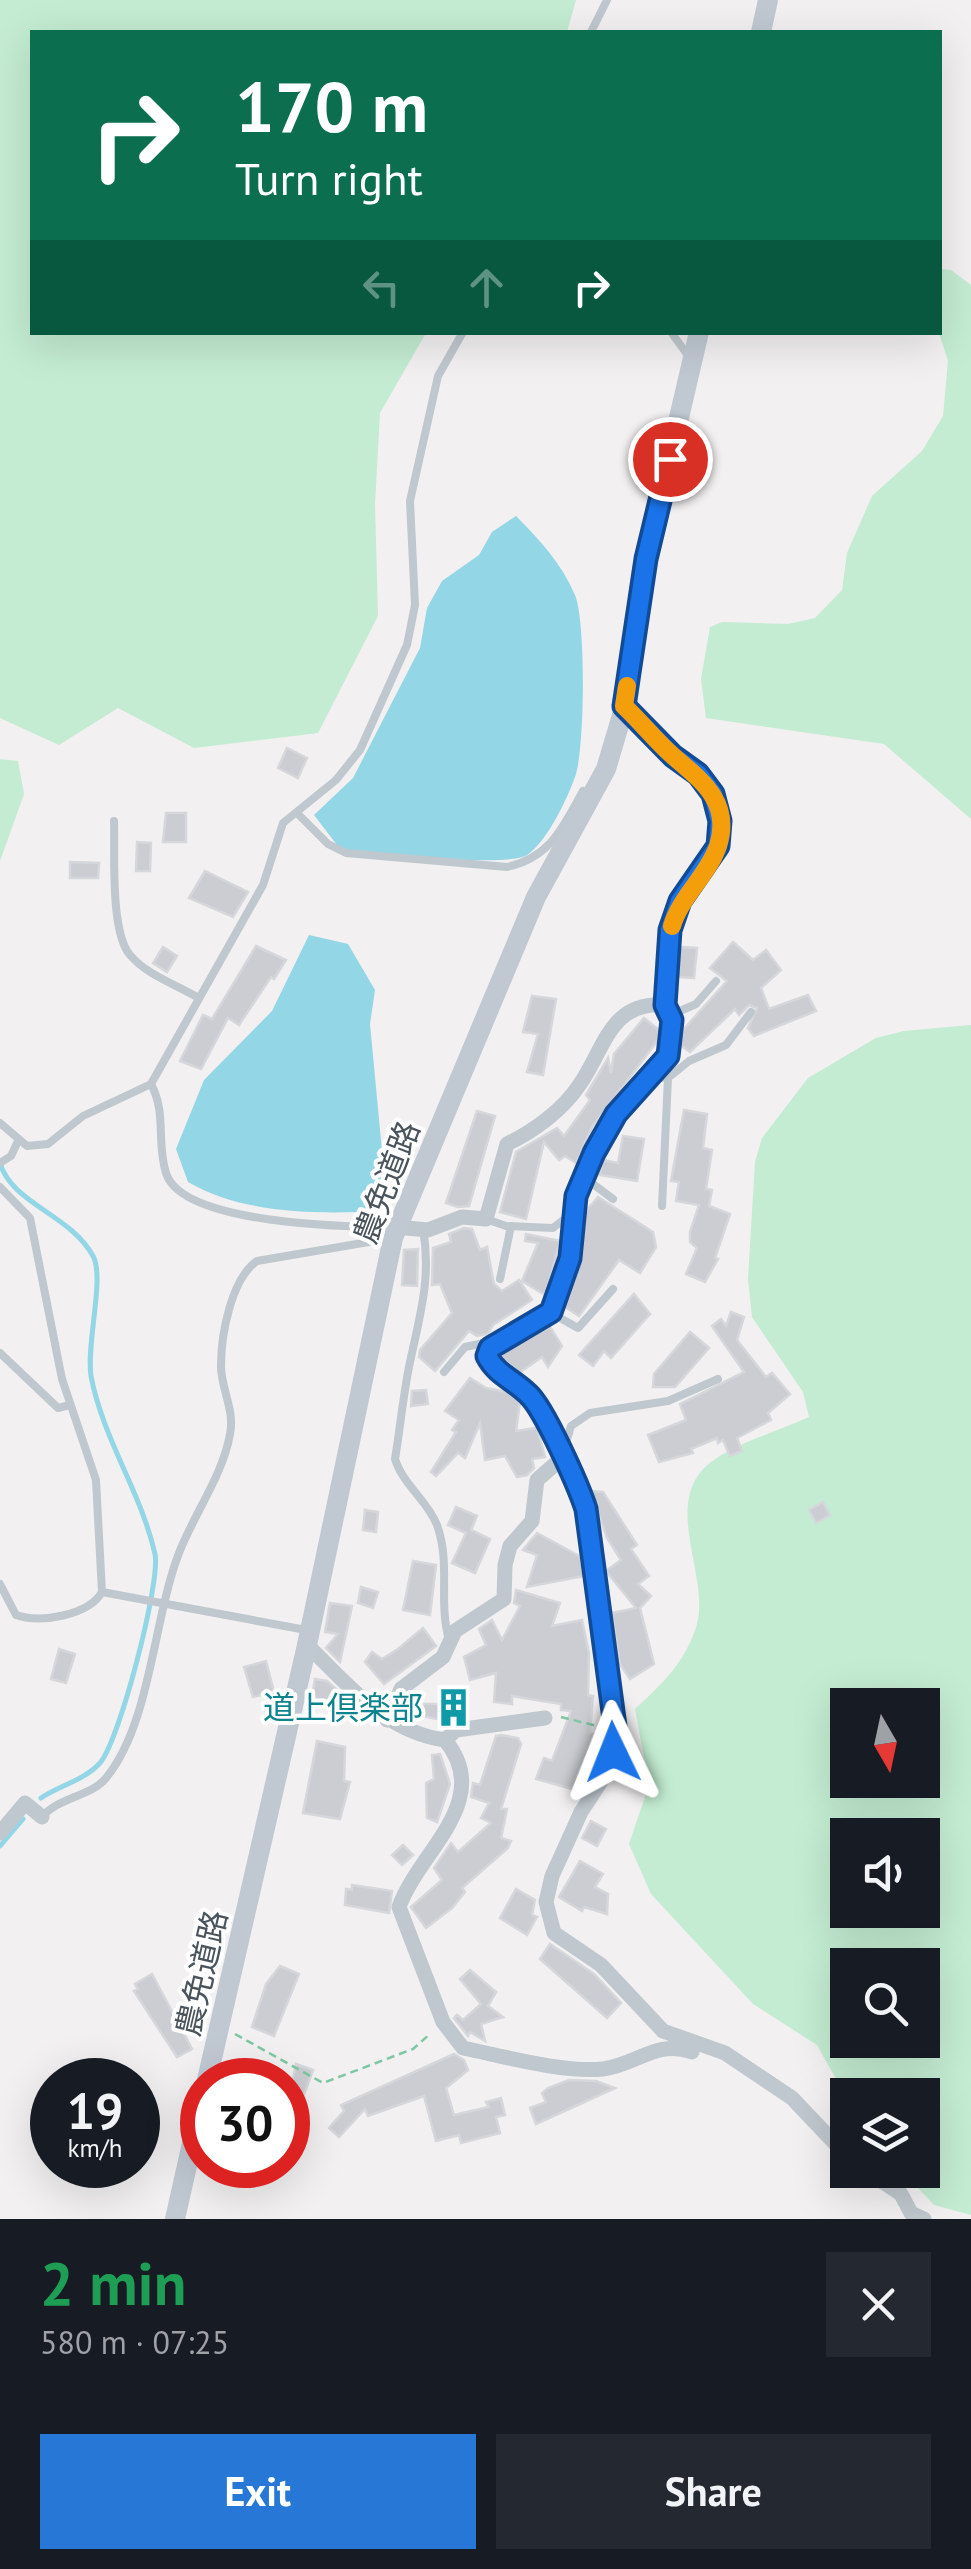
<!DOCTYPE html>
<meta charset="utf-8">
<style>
body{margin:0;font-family:"PT Sans","Noto Sans JP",sans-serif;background:#242831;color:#f1f3f6;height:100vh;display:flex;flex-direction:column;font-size:38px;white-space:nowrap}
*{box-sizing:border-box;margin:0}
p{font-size:32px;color:#9ea1a6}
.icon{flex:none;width:55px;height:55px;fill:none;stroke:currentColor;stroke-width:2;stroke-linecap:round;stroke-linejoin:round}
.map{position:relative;height:2219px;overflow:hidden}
.sheet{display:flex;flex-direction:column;background:#171b24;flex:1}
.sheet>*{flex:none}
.banner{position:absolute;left:30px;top:30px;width:912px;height:305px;border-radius:0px;box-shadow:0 10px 40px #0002;background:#0b6e4f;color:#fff;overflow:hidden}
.needle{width:65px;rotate:171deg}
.buttons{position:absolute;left:830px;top:1688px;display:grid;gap:20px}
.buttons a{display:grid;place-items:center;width:110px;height:110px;border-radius:0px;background:#171b24;box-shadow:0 10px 40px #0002;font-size:50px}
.speed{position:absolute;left:30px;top:2058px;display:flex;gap:20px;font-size:50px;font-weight:700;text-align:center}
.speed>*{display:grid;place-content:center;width:130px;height:130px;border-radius:50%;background:#171b24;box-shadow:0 10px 40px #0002;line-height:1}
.speed small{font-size:25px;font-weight:400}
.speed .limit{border:15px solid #d22;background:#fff;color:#111}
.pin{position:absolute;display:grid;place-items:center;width:85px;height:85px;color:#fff;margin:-42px;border:5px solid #fff;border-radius:50%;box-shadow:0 2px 10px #0007}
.me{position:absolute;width:110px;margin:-55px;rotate:358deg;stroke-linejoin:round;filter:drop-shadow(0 0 8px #0008)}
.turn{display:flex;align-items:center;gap:35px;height:210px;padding:0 40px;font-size:45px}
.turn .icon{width:130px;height:130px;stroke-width:2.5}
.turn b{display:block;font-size:70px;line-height:85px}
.lanes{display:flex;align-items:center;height:95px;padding:0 40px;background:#0003;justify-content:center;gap:50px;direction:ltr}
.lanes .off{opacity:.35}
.round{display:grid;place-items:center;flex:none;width:105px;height:105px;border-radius:0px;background:#242831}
.summary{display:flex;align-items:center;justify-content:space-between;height:170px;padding:0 40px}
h1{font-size:60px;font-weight:600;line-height:75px;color:#1e9e55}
.button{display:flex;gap:20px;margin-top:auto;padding:20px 40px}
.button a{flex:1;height:115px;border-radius:0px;background:#2777d6;color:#fff;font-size:40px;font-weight:600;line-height:115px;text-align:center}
.button a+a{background:#242831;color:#f1f3f6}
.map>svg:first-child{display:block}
.green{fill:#c3ecd2;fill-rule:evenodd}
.water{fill:#93d6e6}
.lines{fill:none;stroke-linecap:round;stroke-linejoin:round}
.stream{stroke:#93d6e6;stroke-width:5}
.building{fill:#cbcdd2;stroke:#d5d7db;stroke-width:2.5}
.path{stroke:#7dc8a2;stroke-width:2.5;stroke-dasharray:8 5;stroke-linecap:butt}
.lane{stroke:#bfc8ce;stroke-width:8}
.street{stroke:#bfc8ce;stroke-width:15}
.secondary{stroke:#c0c9d2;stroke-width:20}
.route-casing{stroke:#114b97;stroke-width:25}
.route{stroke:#1a73e8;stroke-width:18}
.slow{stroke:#f59e0b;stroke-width:18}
.labels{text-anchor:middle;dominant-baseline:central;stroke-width:8;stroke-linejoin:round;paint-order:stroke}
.street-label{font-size:32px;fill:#49545c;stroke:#fff}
.culture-label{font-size:32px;fill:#0d838f;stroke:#fff;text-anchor:end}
</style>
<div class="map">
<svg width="971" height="2219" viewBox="0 0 971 2219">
<rect width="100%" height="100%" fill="#f2f0f0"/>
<g class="green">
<path d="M 0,0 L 576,0 L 567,32 L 32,32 L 32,332 L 426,333 L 380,413 L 375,504 L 378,616 L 318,733 L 194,748 L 118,708 L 59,745 L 0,718 Z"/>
<path d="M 940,269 L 951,270 L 971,285 L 971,819 L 884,744 L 706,718 L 701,679 L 710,627 L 722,622 L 788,624 L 815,618 L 842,590 L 847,553 L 872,496 L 922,451 L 943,416 L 948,361 L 939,333 Z"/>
<path d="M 0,759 L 18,761 L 24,794 L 0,861 Z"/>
<path d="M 971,1025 L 971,2215 L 934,2205 L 916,2186 L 918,2170 L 922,2170 L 922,2095 L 845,2095 L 817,2045 L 753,2004 L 651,1894 L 629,1844 L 649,1785 L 635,1709 C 662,1684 686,1662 697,1624 C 710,1575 660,1501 711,1462 C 738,1442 779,1431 809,1417 L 803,1392 L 752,1317 L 748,1279 L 755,1162 L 762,1138 L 808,1078 L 876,1038 L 904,1031 ZM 848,1705 L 922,1705 L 922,1780 L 848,1780 ZM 848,1835 L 922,1835 L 922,1910 L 848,1910 ZM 848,1965 L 922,1965 L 922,2040 L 848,2040 Z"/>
</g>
<g class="water">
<path d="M 516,516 C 539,539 562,564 575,595 C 586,621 585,751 575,777 C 567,799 547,842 527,855 C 505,868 385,853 353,852 L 337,845 L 314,815 L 353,778 L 420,648 L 427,608 L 442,581 L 479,555 L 492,532 Z"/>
<path d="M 309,935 L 348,944 L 375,990 L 370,1024 L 387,1204 L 383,1211 C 319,1214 245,1215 188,1182 L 176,1149 L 204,1080 L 272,1011 Z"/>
</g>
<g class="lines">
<g class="stream">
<path d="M 0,1163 C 12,1204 70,1214 93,1256 C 105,1277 86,1344 91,1376 C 103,1439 141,1492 155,1554 C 161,1581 119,1744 99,1764 C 84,1780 59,1786 41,1798"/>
<path d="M 0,1846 L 23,1819"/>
</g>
</g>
<g class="building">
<path d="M 287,748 L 307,758 L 298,778 L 278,768 Z"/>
<path d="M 166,813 L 186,813 L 186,842 L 163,842 Z"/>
<path d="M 137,842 L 151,843 L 150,871 L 136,871 Z"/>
<path d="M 70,862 L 99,863 L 98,878 L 70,878 Z"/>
<path d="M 205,871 L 248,892 L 233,917 L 189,898 Z"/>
<path d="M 733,942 L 753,960 L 766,950 L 781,970 L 761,988 L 769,1009 L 808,995 L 816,1011 L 754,1036 L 748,1028 L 757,1008 L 749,1005 L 739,1015 L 735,1009 L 690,1052 L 680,1045 L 683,1030 L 727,981 L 710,968 Z"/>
<path d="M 256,946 L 286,960 L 274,979 L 271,977 L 239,1025 L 228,1018 L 201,1069 L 180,1061 L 203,1015 L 212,1019 Z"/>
<path d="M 163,947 L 177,956 L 167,972 L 153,963 Z"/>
<path d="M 680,947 L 697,948 L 694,978 L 678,977 Z"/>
<path d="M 532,996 L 556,999 L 543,1075 L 527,1072 L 538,1034 L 523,1032 Z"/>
<path d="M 644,1018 L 659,1030 L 658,1040 L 592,1127 L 576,1163 L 565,1156 L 559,1160 L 544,1142 L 526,1219 L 500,1212 L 516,1152 L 557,1128 L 564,1136 L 590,1100 L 586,1095 L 608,1058 L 611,1073 L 614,1054 Z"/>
<path d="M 684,1110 L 707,1114 L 703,1148 L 712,1150 L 706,1189 L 712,1190 L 709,1206 L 730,1214 L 715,1258 L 718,1259 L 705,1282 L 686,1274 L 697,1248 L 690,1242 L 690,1232 L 699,1205 L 676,1201 L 679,1182 L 671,1181 Z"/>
<path d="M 477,1111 L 495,1116 L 469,1206 L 458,1207 L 446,1203 Z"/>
<path d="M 623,1136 L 644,1139 L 637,1181 L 600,1175 L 603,1160 L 618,1163 Z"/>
<path d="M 598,1197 L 653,1232 L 656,1247 L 640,1273 L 619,1260 L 579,1316 L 565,1307 L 581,1261 L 586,1211 Z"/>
<path d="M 464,1228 L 472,1229 L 480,1250 L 487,1247 L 494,1284 L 502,1291 L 519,1280 L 532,1300 L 493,1325 L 488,1334 L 477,1336 L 469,1331 L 435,1371 L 419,1357 L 420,1350 L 452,1313 L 440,1284 L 432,1285 L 433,1248 L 451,1242 L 449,1234 Z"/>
<path d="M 526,1234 L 560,1241 L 545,1295 L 522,1281 L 538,1243 L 525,1241 Z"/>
<path d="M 418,1249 L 417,1286 L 402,1285 L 404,1250 Z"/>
<path d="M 634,1294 L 650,1314 L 611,1358 L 604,1351 L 593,1366 L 579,1355 Z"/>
<path d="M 731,1312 L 744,1317 L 737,1340 L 766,1377 L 772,1373 L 790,1394 L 768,1413 L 771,1420 L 737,1438 L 742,1451 L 730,1456 L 723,1440 L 718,1443 L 717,1438 L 691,1449 L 693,1453 L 659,1462 L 648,1435 L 686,1420 L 680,1404 L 744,1372 L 712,1326 L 721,1319 L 726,1326 Z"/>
<path d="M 550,1327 L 562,1346 L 548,1367 L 542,1357 L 519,1373 L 500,1356 L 510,1345 Z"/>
<path d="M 690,1332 L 709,1348 L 675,1387 L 653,1387 L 654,1374 Z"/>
<path d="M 470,1378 L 486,1388 L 507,1392 L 520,1402 L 516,1431 L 537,1428 L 545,1457 L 532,1459 L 534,1468 L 527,1475 L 517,1477 L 505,1456 L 485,1460 L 480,1423 L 465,1458 L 458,1453 L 436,1476 L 431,1472 L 456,1432 L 452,1430 L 459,1420 L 445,1411 Z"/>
<path d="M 426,1390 L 428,1404 L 411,1406 L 412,1391 Z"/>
<path d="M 591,1491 L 603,1492 L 637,1545 L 631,1549 L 649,1576 L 638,1584 L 651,1596 L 640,1608 L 654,1664 L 630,1679 L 620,1664 L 612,1613 L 636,1608 L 606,1571 L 621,1560 L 607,1538 Z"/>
<path d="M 823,1502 L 830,1515 L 816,1523 L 809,1510 Z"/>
<path d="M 456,1507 L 477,1516 L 471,1530 L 490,1539 L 475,1573 L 452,1563 L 466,1533 L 448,1525 Z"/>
<path d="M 365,1510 L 378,1512 L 376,1532 L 363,1530 Z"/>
<path d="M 537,1533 L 581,1557 L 584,1576 L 527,1587 L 537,1555 L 523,1550 Z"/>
<path d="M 413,1561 L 436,1565 L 430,1615 L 403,1610 Z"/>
<path d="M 361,1587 L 378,1592 L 373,1608 L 358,1603 Z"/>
<path d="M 516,1590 L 560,1603 L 552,1626 L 582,1620 L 589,1653 L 588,1695 L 593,1696 L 590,1733 L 594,1734 L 572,1789 L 536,1779 L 544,1758 L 552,1761 L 571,1711 L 561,1710 L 561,1704 L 512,1696 L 512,1704 L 494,1702 L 496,1673 L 470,1680 L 464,1657 L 486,1645 L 479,1629 L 492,1620 L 502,1640 L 520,1606 L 514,1603 Z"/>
<path d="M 330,1603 L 352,1606 L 340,1662 L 326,1648 L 338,1634 L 325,1632 Z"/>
<path d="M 423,1628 L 436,1646 L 384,1684 L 365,1662 L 372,1652 L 382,1659 L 398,1649 Z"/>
<path d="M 59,1649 L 75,1654 L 66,1683 L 51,1679 Z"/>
<path d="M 266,1661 L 274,1692 L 253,1697 L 244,1667 Z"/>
<path d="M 315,1679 L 327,1681 L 336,1689 L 332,1706 L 311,1703 Z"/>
<path d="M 406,1704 L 463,1704 L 464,1718 L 442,1727 L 442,1720 L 403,1712 Z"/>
<path d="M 501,1735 L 518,1738 L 521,1744 L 501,1809 L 507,1809 L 501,1838 L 511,1841 L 508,1848 L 462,1888 L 465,1892 L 452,1908 L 426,1928 L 411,1907 L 442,1880 L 434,1868 L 451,1843 L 458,1852 L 491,1823 L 481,1818 L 489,1803 L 471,1797 L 473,1783 L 480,1785 L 496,1736 Z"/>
<path d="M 317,1741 L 345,1747 L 344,1781 L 350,1782 L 340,1819 L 303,1813 Z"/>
<path d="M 440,1754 L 450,1784 L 437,1822 L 427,1818 L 426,1783 L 434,1779 L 432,1755 Z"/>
<path d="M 591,1821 L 606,1829 L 597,1846 L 582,1838 Z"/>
<path d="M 403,1845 L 413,1855 L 402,1865 L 392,1855 Z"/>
<path d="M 580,1861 L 603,1874 L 595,1887 L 608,1894 L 607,1914 L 584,1907 L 582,1911 L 559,1897 Z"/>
<path d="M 352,1885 L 392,1891 L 389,1913 L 345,1905 L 346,1889 L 352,1890 Z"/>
<path d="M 516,1889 L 535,1900 L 532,1915 L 537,1917 L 527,1935 L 500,1918 Z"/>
<path d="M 550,1944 L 594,1974 L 621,2003 L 607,2018 L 540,1959 Z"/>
<path d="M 280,1966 L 299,1974 L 274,2036 L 252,2027 L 266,1984 Z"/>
<path d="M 470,1970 L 496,1992 L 488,2006 L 503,2017 L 481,2024 L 485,2041 L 470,2032 L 468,2036 L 454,2018 L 457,2015 L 463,2020 L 481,2004 L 460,1979 Z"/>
<path d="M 152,1974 L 192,2049 L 177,2057 L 134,1991 L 138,1989 L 135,1984 Z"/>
<path d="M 454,2054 L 464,2060 L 468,2070 L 446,2088 L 454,2115 L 489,2107 L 486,2102 L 501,2098 L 505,2115 L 496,2117 L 500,2133 L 461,2143 L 459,2135 L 436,2141 L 424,2096 L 368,2116 L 365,2109 L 339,2137 L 329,2128 L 344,2111 L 341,2105 Z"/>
<path d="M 296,2064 L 313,2070 L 299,2108 L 288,2104 Z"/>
<path d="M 569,2080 L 596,2081 L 615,2088 L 536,2124 L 530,2108 L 546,2102 L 542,2093 L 548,2088 Z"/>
<path d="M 848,2108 L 848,2140 L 832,2124 Z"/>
</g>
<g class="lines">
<g class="path">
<path d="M 561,1717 L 597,1726"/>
<path d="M 235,2034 L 323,2083 L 413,2049 L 431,2033"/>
</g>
<g class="lane">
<path d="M 591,32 L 607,0"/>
<path d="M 671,332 L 689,357"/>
<path d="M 297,813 L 328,844 L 346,853 L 507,867 C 551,857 562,828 583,791"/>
<path d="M 114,821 C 115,852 110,932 130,955 C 147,975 175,984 197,997"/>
<path d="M 668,1006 L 680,1011 L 696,1004 L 716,981"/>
<path d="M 653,1077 L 668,1078 L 662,1206"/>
<path d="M 668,1078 L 689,1061 L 726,1045 L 751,1012"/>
<path d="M 0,1123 L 27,1146 L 48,1144 L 83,1116 L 151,1084"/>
<path d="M 0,1163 L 11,1156 L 18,1141"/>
<path d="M 585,1178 L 613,1199"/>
<path d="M 0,1187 L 30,1218 L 62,1379 L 96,1480 L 102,1592"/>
<path d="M 486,1219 L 506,1226 L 553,1228 L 573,1212"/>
<path d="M 396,1227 C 350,1227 182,1225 166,1173 C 156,1142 167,1114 151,1084 L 263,885 L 283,823 L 336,780 L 360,750 L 407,645 L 415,605 L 410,501 L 438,376 L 463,332"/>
<path d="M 423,1229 C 432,1279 419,1318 409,1367 C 403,1397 400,1429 395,1459 C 403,1485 428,1501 437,1525 C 451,1564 438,1601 449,1640"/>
<path d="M 500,1279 L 511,1226"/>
<path d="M 551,1313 L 578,1328 L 613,1289"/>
<path d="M 0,1353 L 58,1408 L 70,1405"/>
<path d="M 444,1372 L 465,1347 L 498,1340"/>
<path d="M 564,1449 L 571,1426 L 590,1413 L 668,1401 L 718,1379"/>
<path d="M 0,1584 L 16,1615 C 40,1624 89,1615 102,1592 L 306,1630"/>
<path d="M 42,1817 C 59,1797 92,1796 106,1778 C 151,1723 153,1620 179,1553 C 194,1514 223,1475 230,1434 C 235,1410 221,1389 221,1366 C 221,1335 231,1279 257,1261 L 392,1238"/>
</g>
<g class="street">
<path d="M 625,705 L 673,756 L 699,773 L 713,794 L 720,821 L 717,846 L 680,901 L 670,930 L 665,1005 L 671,1019 L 668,1056 L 615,1114 L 594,1153 L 576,1196 L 570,1258 L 551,1313 C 531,1321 494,1334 487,1356 C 496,1375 514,1380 528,1394 C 544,1408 579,1486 586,1509 L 616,1734 L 609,1769 L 581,1812 L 552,1876 L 546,1902 L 554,1933 L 601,1965 L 663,2031 L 725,2053 L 792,2098 L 848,2157"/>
<path d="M 396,1227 L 428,1230 L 462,1217 L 486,1219 L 507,1144 C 534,1131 563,1110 580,1084 C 605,1048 610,1001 665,1005"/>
<path d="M 307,1645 C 349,1685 385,1732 445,1740 C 495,1801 419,1851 399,1907 L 443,2022 L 463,2048 C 503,2056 562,2073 603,2069 C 637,2065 656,2039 692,2052"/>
<path d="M 387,1720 L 401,1689 L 443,1657 L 455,1631 L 504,1599 L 505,1565 L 510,1546 L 532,1521 L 537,1480 L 562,1458"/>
<path d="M 445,1740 L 456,1730 L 545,1718"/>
<path d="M 0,1833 L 25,1803 L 42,1817"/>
<path d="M 865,2170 L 901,2194 L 911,2213 L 924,2219"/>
</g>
<g class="secondary">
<path d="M 761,32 L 768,0"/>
<path d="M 207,2080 L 307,1645 L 393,1238 L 536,897 L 606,769 L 625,705 L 646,559 L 699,332"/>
<path d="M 175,2219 L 202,2099"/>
</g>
</g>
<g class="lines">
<defs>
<path id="route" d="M 613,1752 L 616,1734 L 586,1509 C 579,1487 544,1408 528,1394 C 514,1380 496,1374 487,1356 L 490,1348 L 551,1312 L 570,1258 L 576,1196 L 594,1153 L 616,1114 L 668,1056 L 672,1020 L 665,1005 L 670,930 L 680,901 L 718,846 L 720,821 L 713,794 L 698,774 L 673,756 L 624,706 L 646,559 L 670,459"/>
</defs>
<use href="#route" class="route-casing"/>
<use href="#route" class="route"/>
<path class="slow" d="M 627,686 L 624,706 C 641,722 656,741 673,756 C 701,780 732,802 718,846 C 708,875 681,896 672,926"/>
</g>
<defs>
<symbol id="building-bare" viewBox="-9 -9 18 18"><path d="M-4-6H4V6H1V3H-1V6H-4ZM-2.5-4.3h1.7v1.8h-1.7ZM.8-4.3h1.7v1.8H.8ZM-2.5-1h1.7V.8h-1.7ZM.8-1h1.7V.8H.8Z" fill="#0f9aa8" stroke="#fff" stroke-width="2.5" paint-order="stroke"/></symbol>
</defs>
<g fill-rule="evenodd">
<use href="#building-bare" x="426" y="1680" width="55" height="55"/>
</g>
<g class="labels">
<g class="street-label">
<text transform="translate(386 1182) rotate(-69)">農免道路</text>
<text transform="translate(201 1973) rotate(-77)">農免道路</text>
</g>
<g class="culture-label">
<text x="423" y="1707">道上倶楽部</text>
</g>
</g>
</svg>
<div class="buttons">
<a><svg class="needle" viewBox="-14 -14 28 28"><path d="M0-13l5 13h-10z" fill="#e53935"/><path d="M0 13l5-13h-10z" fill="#9ea1a6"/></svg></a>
<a><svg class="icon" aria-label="sound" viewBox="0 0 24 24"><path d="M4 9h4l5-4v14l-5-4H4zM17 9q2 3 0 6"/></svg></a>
<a><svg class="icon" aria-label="search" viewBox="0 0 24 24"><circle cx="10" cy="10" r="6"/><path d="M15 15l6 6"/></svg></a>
<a><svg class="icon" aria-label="layers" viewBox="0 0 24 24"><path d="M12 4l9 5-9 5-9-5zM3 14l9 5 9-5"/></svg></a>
</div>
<div class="speed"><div>19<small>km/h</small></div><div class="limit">30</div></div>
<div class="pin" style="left:670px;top:459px;background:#d93025"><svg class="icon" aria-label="arrive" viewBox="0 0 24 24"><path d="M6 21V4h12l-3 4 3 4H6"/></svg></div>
<svg class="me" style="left:613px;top:1752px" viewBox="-20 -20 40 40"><path d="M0-17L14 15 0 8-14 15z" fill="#1a73e8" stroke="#fff" stroke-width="4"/></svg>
<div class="banner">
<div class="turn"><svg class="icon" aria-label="right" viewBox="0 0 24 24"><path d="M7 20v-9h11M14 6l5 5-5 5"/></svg><div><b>170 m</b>Turn right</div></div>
<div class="lanes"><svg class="icon off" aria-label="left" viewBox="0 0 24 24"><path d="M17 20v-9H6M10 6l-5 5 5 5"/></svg><svg class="icon off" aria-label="ahead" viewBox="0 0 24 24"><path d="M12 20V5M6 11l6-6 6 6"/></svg><svg class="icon" aria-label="right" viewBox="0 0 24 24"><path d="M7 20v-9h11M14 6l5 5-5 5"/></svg></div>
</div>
</div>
<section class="sheet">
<div class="summary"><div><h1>2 min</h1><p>580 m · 07:25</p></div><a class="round"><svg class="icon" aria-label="close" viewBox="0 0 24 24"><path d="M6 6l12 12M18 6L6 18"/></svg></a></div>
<div class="button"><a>Exit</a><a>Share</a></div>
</section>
